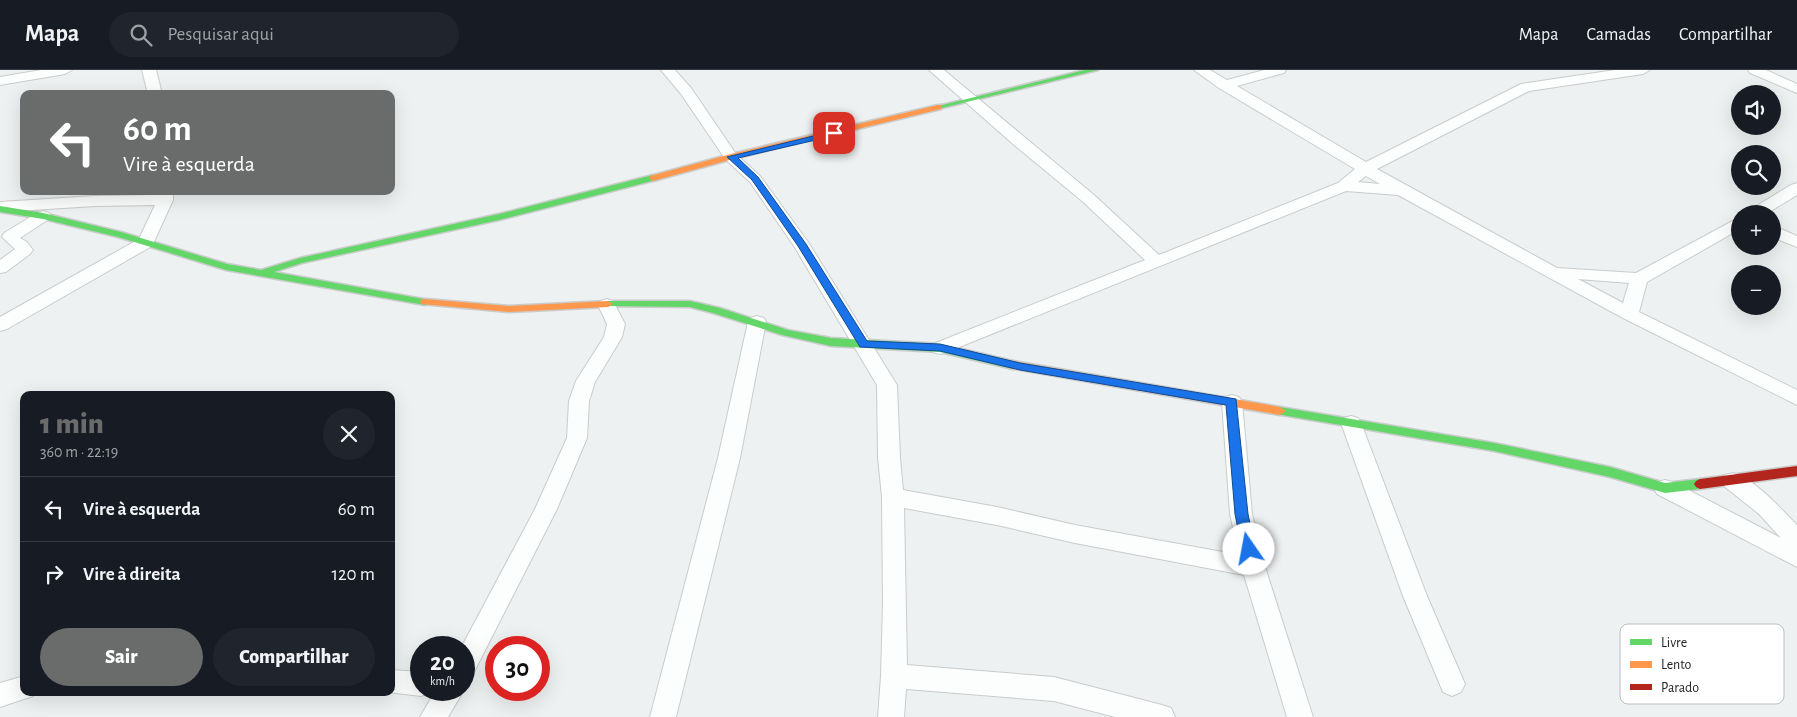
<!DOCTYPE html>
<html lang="pt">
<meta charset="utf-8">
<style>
body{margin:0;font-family:"Alegreya Sans",sans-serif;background:#20242c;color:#f1f3f6;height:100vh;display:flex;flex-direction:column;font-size:19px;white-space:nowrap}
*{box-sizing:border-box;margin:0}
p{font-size:16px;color:#9ea1a6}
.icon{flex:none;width:28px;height:28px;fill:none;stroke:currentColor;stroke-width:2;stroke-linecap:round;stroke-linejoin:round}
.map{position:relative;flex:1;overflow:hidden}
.details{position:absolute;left:20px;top:321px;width:375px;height:305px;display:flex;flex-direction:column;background:#171b24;border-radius:10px;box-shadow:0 5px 20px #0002}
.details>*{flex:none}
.guide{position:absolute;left:20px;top:20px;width:375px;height:105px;border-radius:10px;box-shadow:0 5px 20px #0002;background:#6a6c6c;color:#fff;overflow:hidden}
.buttons{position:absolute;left:1731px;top:15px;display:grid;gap:10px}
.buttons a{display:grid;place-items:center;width:50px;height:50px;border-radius:50%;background:#171b24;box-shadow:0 5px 20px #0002;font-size:25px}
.speed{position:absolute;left:410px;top:566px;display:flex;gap:10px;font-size:25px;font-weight:700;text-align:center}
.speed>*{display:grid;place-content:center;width:65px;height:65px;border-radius:50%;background:#171b24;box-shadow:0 5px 20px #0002;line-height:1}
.speed small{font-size:12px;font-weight:400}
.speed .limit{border:8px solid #d22;background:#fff;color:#111}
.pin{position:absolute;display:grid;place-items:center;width:42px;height:42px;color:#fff;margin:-21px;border-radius:10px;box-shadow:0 2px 8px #0006}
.me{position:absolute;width:55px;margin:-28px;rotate:348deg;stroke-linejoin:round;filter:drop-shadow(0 0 4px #0008)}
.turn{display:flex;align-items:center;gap:18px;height:105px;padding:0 20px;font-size:22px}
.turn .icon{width:65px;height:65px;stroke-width:2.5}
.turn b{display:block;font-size:35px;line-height:42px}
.round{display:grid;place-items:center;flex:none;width:52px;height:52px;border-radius:26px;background:#20242c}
.summary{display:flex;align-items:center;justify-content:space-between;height:85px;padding:0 20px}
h1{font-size:30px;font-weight:800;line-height:38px;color:#6a6c6c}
.action{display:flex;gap:10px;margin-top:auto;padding:10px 20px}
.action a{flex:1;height:58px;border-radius:30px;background:#6a6c6c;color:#fff;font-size:20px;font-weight:800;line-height:58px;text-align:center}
.action a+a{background:#20242c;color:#f1f3f6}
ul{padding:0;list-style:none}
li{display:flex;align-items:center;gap:15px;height:65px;padding:0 20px;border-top:1px solid #363941}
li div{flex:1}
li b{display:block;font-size:19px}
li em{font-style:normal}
header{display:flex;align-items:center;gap:30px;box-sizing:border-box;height:70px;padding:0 25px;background:#171b24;border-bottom:1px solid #363941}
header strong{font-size:24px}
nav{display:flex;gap:28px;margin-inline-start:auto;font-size:18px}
.search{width:350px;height:45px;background:#20242c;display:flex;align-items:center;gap:12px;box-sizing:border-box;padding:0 18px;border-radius:28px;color:#9ea1a6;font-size:19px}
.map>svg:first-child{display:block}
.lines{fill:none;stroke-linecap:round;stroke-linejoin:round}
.street-casing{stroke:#cacccc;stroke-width:2}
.fast-casing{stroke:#cacccc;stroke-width:3}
.slow-casing{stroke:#cacccc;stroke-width:3}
.jam-casing{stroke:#cacccc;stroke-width:3}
.street{fill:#fcfdfd;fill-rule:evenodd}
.fast{fill:#63d668;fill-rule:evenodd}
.slow{fill:#ff974d;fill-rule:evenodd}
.jam{fill:#b3261e;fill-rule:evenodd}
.route{fill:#1a73e8;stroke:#114b97}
.key{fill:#fff;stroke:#bdbebe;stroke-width:1}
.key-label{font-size:14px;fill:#232525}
</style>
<header>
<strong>Mapa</strong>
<div class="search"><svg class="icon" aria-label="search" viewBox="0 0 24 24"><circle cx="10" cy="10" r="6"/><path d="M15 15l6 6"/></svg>Pesquisar aqui</div>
<nav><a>Mapa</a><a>Camadas</a><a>Compartilhar</a></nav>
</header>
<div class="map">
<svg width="1797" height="647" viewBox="0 0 1797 647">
<rect width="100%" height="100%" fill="#eef1f1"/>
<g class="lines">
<defs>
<g id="street">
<path d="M 41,0 L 72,0 L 65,4 L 0,15 L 0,7 Z"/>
<path d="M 142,0 L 156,0 L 162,24 L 148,24 Z"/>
<path d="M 661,0 L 675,0 L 691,18 L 736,84 L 760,106 L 808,172 L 897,315 L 900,388 L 903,420 L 997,437 L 1075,455 L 1239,485 L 1230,444 L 1222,332 L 1225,327 L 1232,325 L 1239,327 L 1242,332 L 1252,444 L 1265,497 L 1313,647 L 1287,647 L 1244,505 L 1075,473 L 997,455 L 904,438 L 907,595 L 1054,607 L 1162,635 L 1171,638 L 1175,647 L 1115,647 L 1054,631 L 906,619 L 904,647 L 878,647 L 881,606 L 883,534 L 882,427 L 878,388 L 877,315 L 794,176 L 750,112 L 726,90 L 681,24 Z"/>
<path d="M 929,0 L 944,0 L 1094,125 L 1159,185 L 1338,113 L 1355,99 L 1219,18 L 1194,0 L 1210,0 L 1227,10 L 1264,0 L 1286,0 L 1284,3 L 1237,16 L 1366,92 L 1521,14 L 1615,0 L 1650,0 L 1643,4 L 1529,21 L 1377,99 L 1557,198 L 1636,203 L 1740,147 L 1740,159 L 1647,212 L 1639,242 L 1797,320 L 1797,335 L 1623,248 L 1398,125 L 1346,121 L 947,282 L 940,284 L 933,282 L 930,278 L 933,274 L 1145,190 L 1082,131 L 1013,74 ZM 1366,106 L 1380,114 L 1358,112 ZM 1578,209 L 1629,213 L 1623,233 Z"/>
<path d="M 1748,0 L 1766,0 L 1797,14 L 1797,23 L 1750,3 Z"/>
<path d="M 1797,113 L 1797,125 L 1766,144 L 1746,144 L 1748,141 L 1791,115 Z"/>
<path d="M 157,121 L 173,121 L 173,130 L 152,176 L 7,259 L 0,261 L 0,247 L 139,169 L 155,135 L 95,136 L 0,142 L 0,132 L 95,126 L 157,125 Z"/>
<path d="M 43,141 L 49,143 L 51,146 L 49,149 L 20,168 L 27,172 L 33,180 L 30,184 L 6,202 L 0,203 L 0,190 L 15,179 L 2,167 L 4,163 L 37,143 Z"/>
<path d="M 1772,155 L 1797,166 L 1797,177 L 1772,167 Z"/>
<path d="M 607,229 L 613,231 L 625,254 L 622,267 L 595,312 L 589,331 L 587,368 L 557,439 L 473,604 L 464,607 L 464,578 L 461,578 L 535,439 L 567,368 L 569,331 L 576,311 L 604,267 L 607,254 L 598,235 L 601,231 Z"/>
<path d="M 757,246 L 764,248 L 766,252 L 740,388 L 676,647 L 650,647 L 718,388 L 748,252 L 750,248 Z"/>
<path d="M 1351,346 L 1358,348 L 1361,353 L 1427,526 L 1465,614 L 1461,622 L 1452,626 L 1443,622 L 1403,526 L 1341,353 L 1344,348 Z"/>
<path d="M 1733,403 C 1756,410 1780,438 1797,455 L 1797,497 L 1657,424 L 1654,418 L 1657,412 L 1665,410 L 1673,412 L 1781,468 L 1759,444 L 1725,417 L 1722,411 L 1725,405 Z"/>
<path d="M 391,600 L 421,602 L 421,620 L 431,620 L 430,622 L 421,626 L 388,622 L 391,622 Z"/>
<path d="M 24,606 L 24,622 L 35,622 L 33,626 L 0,637 L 0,613 Z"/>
<path d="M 464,619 L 464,620 L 448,647 L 420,647 L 436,620 Z"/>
</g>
<g id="fast">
<path d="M 1085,0 L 1098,0 L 938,39 L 934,37 Z"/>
<path d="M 653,105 L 657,108 L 656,110 L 499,150 L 302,193 L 274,202 L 429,230 L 430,232 L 429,234 L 425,235 L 226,200 L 118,167 L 43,149 L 0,142 L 0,136 L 43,143 L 121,162 L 227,194 L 261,200 L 300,188 L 499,144 Z"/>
<path d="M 608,231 L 690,231 L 720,238 L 788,260 L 831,268 L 940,274 L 1013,291 L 1018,295 L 1013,299 L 940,282 L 831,276 L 782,265 L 713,243 L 690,237 L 604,236 L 603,234 Z"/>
<path d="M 1280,337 L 1494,373 L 1610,397 L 1665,413 L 1700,409 L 1704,411 L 1706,414 L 1704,417 L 1700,419 L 1665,423 L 1610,407 L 1494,381 L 1276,344 L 1274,341 Z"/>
</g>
<g id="slow">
<path d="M 938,35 L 941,35 L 941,39 L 733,89 L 653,111 L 649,108 L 650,106 L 731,84 Z"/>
<path d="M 425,229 L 509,236 L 608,231 L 613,234 L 608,237 L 509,242 L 421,234 L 420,232 L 421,230 Z"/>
<path d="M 1013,291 L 1280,337 L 1286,341 L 1280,345 L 1009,298 L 1008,295 Z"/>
</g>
<path id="jam" d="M 1797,396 L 1797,406 L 1700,419 L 1696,417 L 1694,414 L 1696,411 L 1700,409 Z"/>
</defs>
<use href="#street" class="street-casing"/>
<use href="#fast" class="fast-casing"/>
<use href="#slow" class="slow-casing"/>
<use href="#jam" class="jam-casing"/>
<use href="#street" class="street"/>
<use href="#fast" class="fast"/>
<use href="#slow" class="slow"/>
<use href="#jam" class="jam"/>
</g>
<path class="route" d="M 834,61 L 837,61 L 837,65 L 738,88 L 758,107 L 806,174 L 867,271 L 940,274 L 1020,293 L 1236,329 L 1248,444 L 1255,479 L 1254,483 L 1249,485 L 1244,483 L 1242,479 L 1235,444 L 1226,335 L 1020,300 L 940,281 L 860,277 L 798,176 L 752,110 L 727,87 Z"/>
<rect x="1620" y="554" width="164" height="80" rx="8" class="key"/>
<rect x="1630" y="569" width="22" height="6" fill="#63d668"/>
<rect x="1630" y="591" width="22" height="7" fill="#ff974d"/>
<rect x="1630" y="614" width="22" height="6" fill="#b3261e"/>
<g class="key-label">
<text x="1661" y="577">Livre</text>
<text x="1661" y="599">Lento</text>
<text x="1661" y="622">Parado</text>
</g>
</svg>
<div class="buttons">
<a><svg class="icon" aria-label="sound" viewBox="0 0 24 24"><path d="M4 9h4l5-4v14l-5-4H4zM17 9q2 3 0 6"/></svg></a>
<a><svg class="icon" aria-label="search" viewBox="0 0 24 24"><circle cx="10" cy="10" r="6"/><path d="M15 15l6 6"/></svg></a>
<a>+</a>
<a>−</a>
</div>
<div class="speed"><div>20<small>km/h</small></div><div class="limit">30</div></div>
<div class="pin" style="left:834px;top:63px;background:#d93025"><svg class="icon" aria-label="arrive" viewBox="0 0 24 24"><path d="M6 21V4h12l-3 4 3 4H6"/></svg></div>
<svg class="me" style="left:1249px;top:479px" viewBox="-20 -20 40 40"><circle r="19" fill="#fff"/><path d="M0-13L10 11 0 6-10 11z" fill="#1a73e8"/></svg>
<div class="guide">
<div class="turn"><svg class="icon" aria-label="left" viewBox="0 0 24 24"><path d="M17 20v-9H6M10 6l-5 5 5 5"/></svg><div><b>60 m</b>Vire à esquerda</div></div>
</div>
<section class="details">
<div class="summary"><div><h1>1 min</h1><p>360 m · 22:19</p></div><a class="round"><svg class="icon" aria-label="close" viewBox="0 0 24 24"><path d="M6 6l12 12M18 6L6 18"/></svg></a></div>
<ul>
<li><svg class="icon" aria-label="left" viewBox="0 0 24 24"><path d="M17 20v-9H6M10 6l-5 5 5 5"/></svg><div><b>Vire à esquerda</b></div><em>60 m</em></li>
<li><svg class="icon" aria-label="right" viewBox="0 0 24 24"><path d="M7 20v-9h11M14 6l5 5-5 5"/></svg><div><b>Vire à direita</b></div><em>120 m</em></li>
</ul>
<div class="action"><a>Sair</a><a>Compartilhar</a></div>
</section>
</div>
